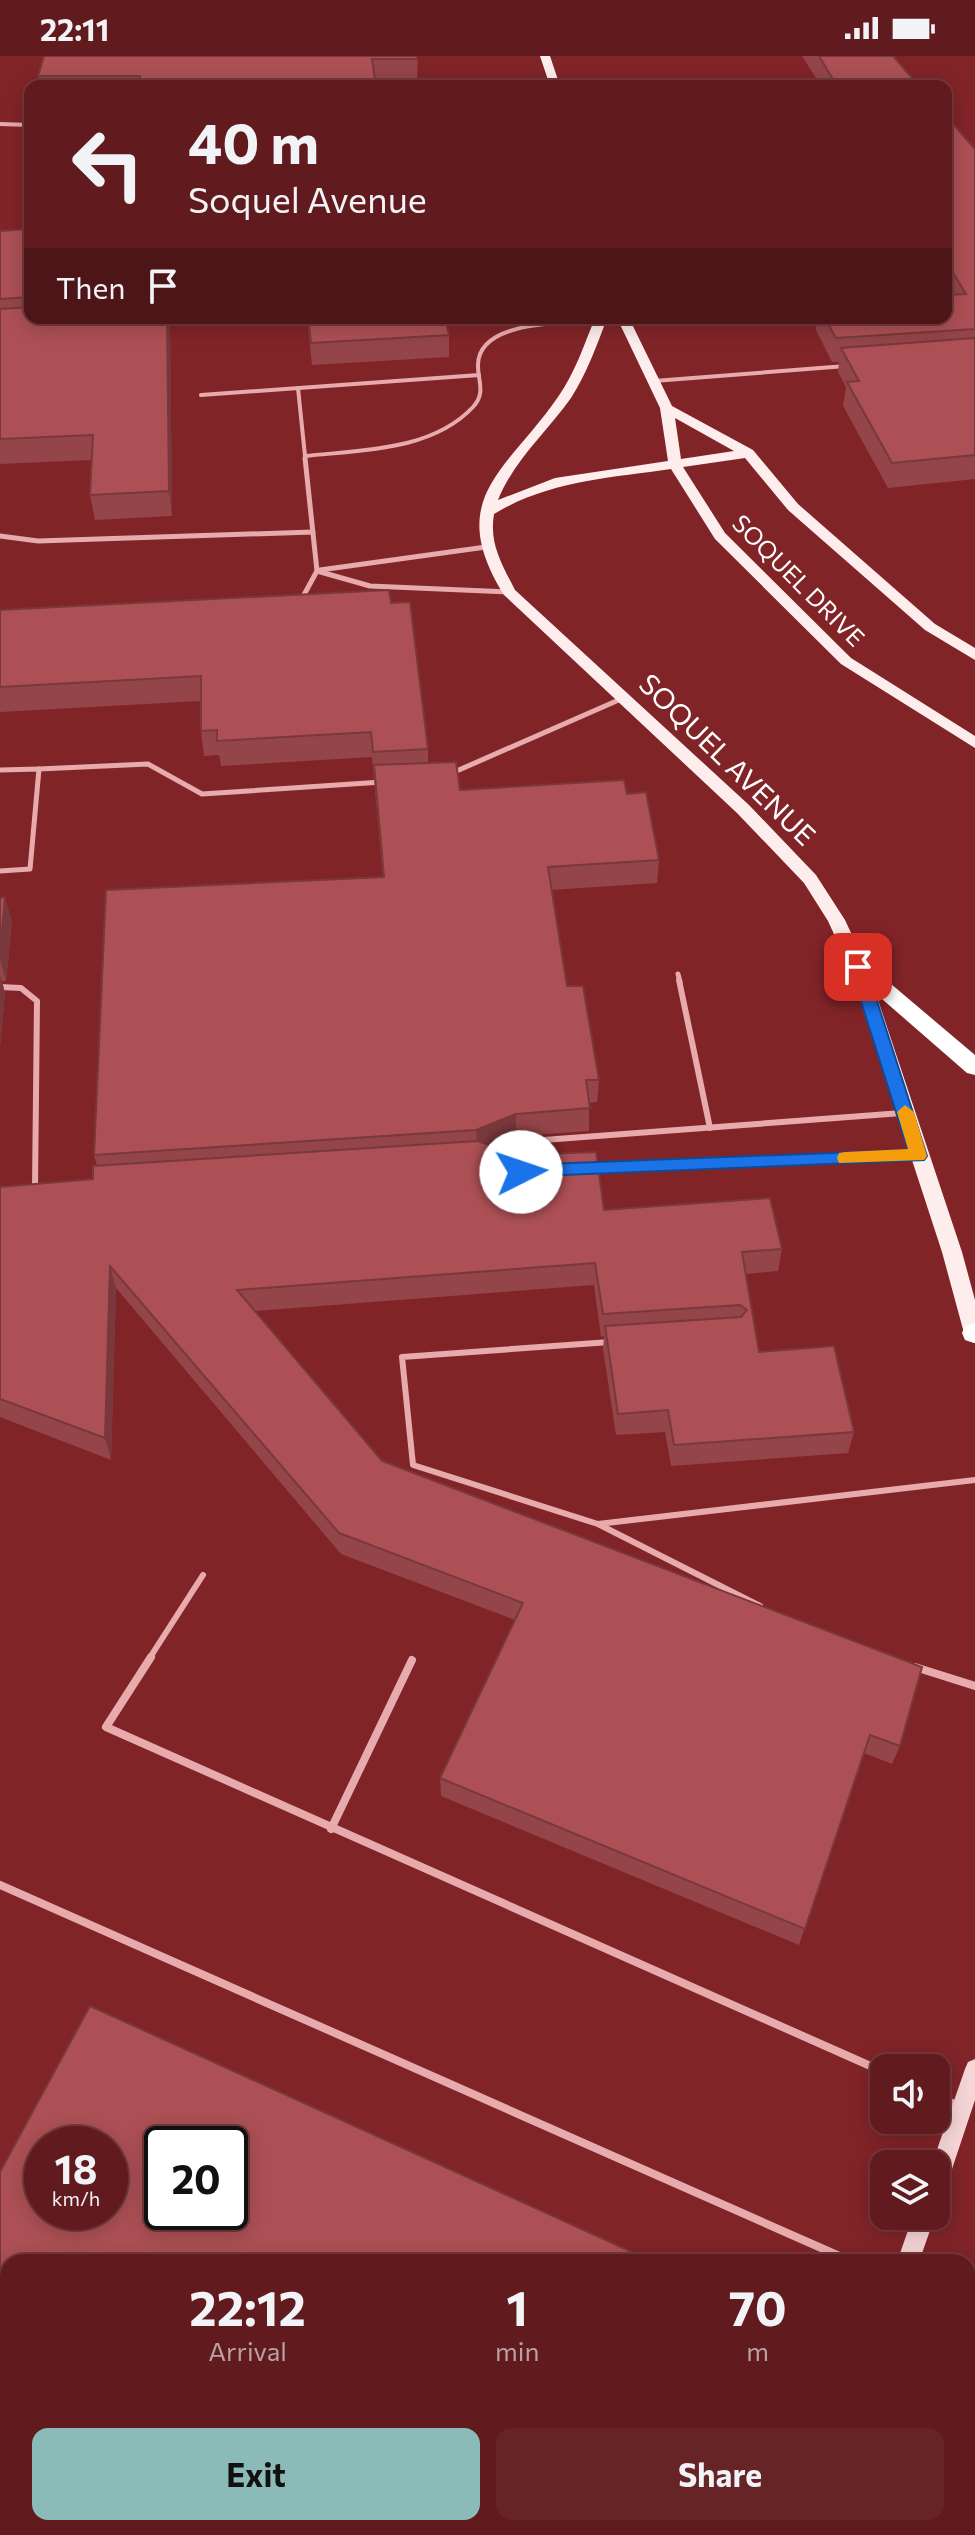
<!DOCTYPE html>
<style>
body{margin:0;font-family:Commissioner,sans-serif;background:#672427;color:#f1f3f6;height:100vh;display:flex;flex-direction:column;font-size:30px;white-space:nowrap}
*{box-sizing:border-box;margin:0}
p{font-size:26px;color:#baa1a4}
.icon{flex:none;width:44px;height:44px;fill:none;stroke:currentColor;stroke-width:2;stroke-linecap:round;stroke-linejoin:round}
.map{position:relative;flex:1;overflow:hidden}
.panel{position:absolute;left:0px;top:2198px;width:976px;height:282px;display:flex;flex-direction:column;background:#611b1e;border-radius:24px 24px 0 0;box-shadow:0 4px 20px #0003,0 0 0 2px #75393c}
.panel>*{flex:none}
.banner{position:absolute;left:24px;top:24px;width:928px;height:244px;border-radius:16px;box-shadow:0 4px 20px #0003,0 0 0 2px #75393c;background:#611b1e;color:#f1f3f6;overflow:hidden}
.fabs{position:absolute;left:870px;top:1998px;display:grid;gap:16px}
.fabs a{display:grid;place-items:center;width:80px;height:80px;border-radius:16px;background:#611b1e;box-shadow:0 4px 20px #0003,0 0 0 2px #75393c;font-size:40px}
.speed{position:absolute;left:24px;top:2070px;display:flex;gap:16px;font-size:40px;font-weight:700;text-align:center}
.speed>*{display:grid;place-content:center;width:104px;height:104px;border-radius:50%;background:#611b1e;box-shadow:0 4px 20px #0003,0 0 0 2px #75393c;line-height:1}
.speed small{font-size:20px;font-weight:400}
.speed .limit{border:4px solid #111;border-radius:12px;background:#fff;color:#111}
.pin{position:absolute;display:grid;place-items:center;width:68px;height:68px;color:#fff;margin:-34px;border-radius:16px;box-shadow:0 4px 12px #0006}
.me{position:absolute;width:88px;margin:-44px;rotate:86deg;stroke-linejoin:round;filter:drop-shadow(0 0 6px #0008)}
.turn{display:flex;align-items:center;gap:28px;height:168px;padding:0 32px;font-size:36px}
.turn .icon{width:104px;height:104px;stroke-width:2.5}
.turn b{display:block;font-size:56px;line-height:68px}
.then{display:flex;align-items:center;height:76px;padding:0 32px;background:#0003;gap:16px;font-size:30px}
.eta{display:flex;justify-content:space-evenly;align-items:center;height:136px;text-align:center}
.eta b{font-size:48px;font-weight:700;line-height:56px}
.primary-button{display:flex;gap:16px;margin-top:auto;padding:16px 32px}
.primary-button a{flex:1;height:92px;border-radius:16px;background:#8bbbb9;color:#111;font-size:32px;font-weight:700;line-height:92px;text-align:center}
.primary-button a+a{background:#672427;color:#f1f3f6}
.status{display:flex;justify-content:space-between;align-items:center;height:56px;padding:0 40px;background:#611b1e;direction:ltr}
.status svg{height:22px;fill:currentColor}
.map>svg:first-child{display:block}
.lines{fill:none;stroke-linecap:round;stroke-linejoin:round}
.service-far3{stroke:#e7abae;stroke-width:4}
.service-far2{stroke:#e7abae;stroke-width:5}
.service-far1{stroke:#e7abae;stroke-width:6}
.service{stroke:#e7abae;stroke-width:8}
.secondary{fill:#f6d5d6;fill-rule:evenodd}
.primary{fill:#fdeded;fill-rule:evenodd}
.motorway{fill:#fff;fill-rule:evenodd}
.wall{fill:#944549}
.shaded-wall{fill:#78383c}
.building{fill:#ac5055;stroke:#78383c;stroke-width:2;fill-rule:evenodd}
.route{fill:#1a73e8;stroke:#114b97;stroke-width:2}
.slow{fill:#f59e0b}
.labels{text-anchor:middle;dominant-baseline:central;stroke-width:8;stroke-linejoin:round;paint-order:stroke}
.far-street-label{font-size:24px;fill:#fff;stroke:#812428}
.street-label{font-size:28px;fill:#fff;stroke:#812428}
</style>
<div class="status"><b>22:11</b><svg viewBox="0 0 49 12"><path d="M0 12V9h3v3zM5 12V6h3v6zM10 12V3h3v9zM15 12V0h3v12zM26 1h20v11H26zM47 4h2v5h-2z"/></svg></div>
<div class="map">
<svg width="975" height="2479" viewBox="0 0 975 2479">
<rect width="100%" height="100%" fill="#812428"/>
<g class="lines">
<g class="service-far3">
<path d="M 0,68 L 30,69"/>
<path d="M 654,325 L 846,310"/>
<path d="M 298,332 L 305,400"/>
<path d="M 201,339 L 479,319"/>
<path d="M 305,404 L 305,400 C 361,394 432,395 473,351 C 486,337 478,325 478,310 C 477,263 569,267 600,265"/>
</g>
<g class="service-far2">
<path d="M 0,480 L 38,485 L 313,476"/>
<path d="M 320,514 L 486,491"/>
<path d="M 317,515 L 370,530 L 509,536"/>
<path d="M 300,546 L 317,515 L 305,402"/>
<path d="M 39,713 L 148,708 L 202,738 L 382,726"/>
<path d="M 0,714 L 39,713 L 30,813 L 0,815"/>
<path d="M 452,717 L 621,643"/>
<path d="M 678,918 L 680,926"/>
</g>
<g class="service-far1">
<path d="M 679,924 L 710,1072"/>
<path d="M 0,931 L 21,932 L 37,945 L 35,1132"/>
<path d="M 496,1095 L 517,1086 L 902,1057"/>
<path d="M 591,1111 L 915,1100"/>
<path d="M 610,1286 L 402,1301 L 413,1409 L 598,1468 L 760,1550"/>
<path d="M 598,1468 L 975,1424"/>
<path d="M 149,1603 L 203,1519"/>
</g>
<g class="service">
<path d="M 151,1601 L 106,1671 L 884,2016"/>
<path d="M 915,1611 L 975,1630"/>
<path d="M 331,1773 L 412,1604"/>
<path d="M 0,1829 L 853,2206"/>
<path d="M 936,2040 L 961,2051"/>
<path d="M 596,2472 L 609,2479"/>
<path d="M 530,2479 L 538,2472"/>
</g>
<g class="secondary">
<path d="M 975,2003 L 975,2044 L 947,2128 L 944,2136 L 936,2139 L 936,2108 L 932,2108 L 965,2013 L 968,2006 Z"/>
<path d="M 913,2160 L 935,2160 L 919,2206 L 897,2206 Z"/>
<path d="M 804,2472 L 828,2472 L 826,2479 L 802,2479 Z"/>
</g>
<g class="primary">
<path d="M 540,0 L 550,0 L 560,30 L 550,30 Z"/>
<path d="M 595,262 L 607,262 C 597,289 587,317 571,342 C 547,376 514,404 498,444 L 555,422 L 668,405 L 660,352 L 617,262 L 629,262 L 672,350 L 753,394 L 798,448 L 935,568 L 975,592 L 975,604 L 925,574 L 788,454 L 745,402 L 683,411 L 725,477 L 851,602 L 975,680 L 975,692 L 841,608 L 715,483 L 671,413 C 609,422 548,425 494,458 C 489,488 502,508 515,534 L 749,749 L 816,819 L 845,864 L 867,911 L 962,1196 L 975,1244 L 975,1285 L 967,1283 L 964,1277 L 942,1196 L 849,911 L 828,865 L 804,827 L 737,757 L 504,539 C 444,442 506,416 558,341 C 575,317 584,289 595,262 ZM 675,362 L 734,395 L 681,403 Z"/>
</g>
<g class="motorway">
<path d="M 858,904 L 865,906 L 975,999 L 975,1019 L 967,1017 L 851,916 L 848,911 L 851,906 Z"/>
<path d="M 975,1267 L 975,1287 L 974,1287 L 965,1284 L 962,1277 L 965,1270 Z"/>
</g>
</g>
<g class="wall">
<path d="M 44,0 L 418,0 L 417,24 L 375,24 L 376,30 L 40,30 L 38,20 Z"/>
<path d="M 802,0 L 893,0 L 919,30 L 821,30 Z"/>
<path d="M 946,60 L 975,93 L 975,423 L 888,432 L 843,350 L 846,331 L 838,316 L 839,306 L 832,306 L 816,274 L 817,262 L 946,262 L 948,239 L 946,235 Z"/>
<path d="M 30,173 L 30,262 L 170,269 L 172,460 L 95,464 L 90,439 L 92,404 L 0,408 L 0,175 Z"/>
<path d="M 307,262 L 445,262 L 449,279 L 449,301 L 312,309 Z"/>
<path d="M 391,547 L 428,693 L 428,707 L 460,734 L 627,738 L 659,804 L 657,827 L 551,834 L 567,930 L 599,1024 L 597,1046 L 589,1047 L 589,1075 L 516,1080 L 492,1090 L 604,1154 L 782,1193 L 778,1215 L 746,1218 L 759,1296 L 854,1376 L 848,1397 L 671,1410 L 665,1376 L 616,1379 L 603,1293 L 604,1280 L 601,1281 L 594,1229 L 255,1255 L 382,1405 L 900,1690 L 892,1708 L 864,1697 L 799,1889 L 441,1740 L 440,1722 L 515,1564 L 341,1498 L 116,1232 L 111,1404 L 0,1361 L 0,1131 L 93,1123 L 97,1110 L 94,1099 L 383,821 L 372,701 L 221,710 L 219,699 L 204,700 L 201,675 L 201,645 L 0,656 L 0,554 Z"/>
<path d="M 0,842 L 12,865 L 6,925 L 2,925 L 5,937 L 0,992 Z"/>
</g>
<g class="shaded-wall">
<path d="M 167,262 L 169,262 L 170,269 L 172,460 L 169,435 Z"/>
<path d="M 5,841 L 12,865 L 6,925 L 0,903 Z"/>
<path d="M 0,919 L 5,937 L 0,992 Z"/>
<path d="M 516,1058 L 516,1080 L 477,1096 L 476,1074 Z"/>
<path d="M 110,1210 L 116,1232 L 111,1404 L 105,1382 Z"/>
<path d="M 375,2472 L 380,2472 L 378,2479 L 373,2479 Z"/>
</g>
<g class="building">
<path d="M 44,0 L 417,0 L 417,3 L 372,3 L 376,30 L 139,30 L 140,20 L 38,20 Z"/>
<path d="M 819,0 L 893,0 L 919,30 L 837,30 Z"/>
<path d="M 946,60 L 975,93 L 975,273 L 836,282 L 825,262 L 946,262 L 946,239 L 966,238 L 946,205 Z"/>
<path d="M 30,173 L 30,241 L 0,243 L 0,175 Z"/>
<path d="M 30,251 L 30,262 L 167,262 L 169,435 L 90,439 L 93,379 L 0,383 L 0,253 Z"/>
<path d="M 308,262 L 445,262 L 449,279 L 311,287 Z"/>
<path d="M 975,282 L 975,399 L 892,407 L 847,326 L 859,325 L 841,292 Z"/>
<path d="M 389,534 L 391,547 L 410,546 L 428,693 L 373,696 L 371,676 L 217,685 L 217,674 L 201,675 L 201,620 L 0,631 L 0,554 Z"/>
<path d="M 456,706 L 460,734 L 624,724 L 627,738 L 646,736 L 659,804 L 548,811 L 567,930 L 583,930 L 599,1024 L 586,1024 L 590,1052 L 516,1058 L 476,1074 L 94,1099 L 106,834 L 384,821 L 374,709 Z"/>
<path d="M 5,841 L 0,898 L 0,842 Z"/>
<path d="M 477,1085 L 521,1099 L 596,1096 L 604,1154 L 770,1142 L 782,1193 L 742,1196 L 759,1296 L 834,1290 L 854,1376 L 674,1389 L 668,1354 L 618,1358 L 605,1270 L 741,1261 L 747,1254 L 740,1249 L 603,1258 L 595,1207 L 237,1234 L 382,1405 L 922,1611 L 900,1690 L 870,1679 L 805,1873 L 440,1722 L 523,1547 L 339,1477 L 110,1210 L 105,1382 L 0,1343 L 0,1131 L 93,1123 L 93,1110 Z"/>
<path d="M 90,1950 L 654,2206 L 8,2206 L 8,2472 L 375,2472 L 373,2479 L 0,2479 L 0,2116 ZM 42,2088 L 110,2088 L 110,2156 L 42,2156 ZM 162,2088 L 230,2088 L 230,2156 L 162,2156 Z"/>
</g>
<path class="route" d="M 858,905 L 866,911 L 927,1100 L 924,1104 L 515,1121 L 513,1116 L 521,1109 L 908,1094 L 850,911 Z"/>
<path class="slow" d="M 905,1049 L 914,1056 L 927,1100 L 924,1104 L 839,1107 L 837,1102 L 839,1097 L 845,1096 L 908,1093 L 897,1056 Z"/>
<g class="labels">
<g class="far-street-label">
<text transform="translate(799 524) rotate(45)">SOQUEL DRIVE</text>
</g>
<g class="street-label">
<text transform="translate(728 703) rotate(44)">SOQUEL AVENUE</text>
</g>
</g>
</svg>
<div class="fabs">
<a><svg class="icon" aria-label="sound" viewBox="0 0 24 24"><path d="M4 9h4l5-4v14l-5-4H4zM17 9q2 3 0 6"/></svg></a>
<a><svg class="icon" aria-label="layers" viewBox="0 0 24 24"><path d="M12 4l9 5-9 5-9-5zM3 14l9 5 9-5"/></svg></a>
</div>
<div class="speed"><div>18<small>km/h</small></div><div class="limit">20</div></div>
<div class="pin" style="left:858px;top:911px;background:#d93025"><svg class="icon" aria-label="arrive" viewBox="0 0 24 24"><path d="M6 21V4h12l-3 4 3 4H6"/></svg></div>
<svg class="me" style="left:521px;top:1116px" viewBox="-20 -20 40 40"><circle r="19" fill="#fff"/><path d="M0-13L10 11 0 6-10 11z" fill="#1a73e8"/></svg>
<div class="banner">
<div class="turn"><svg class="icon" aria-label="left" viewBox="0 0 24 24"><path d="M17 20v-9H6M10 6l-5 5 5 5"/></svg><div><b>40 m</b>Soquel Avenue</div></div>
<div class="then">Then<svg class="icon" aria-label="arrive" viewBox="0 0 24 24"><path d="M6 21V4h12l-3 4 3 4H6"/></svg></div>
</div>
<section class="panel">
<div class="eta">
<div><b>22:12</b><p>Arrival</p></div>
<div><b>1</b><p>min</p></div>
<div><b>70</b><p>m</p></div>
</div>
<div class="primary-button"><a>Exit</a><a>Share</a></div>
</section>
</div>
